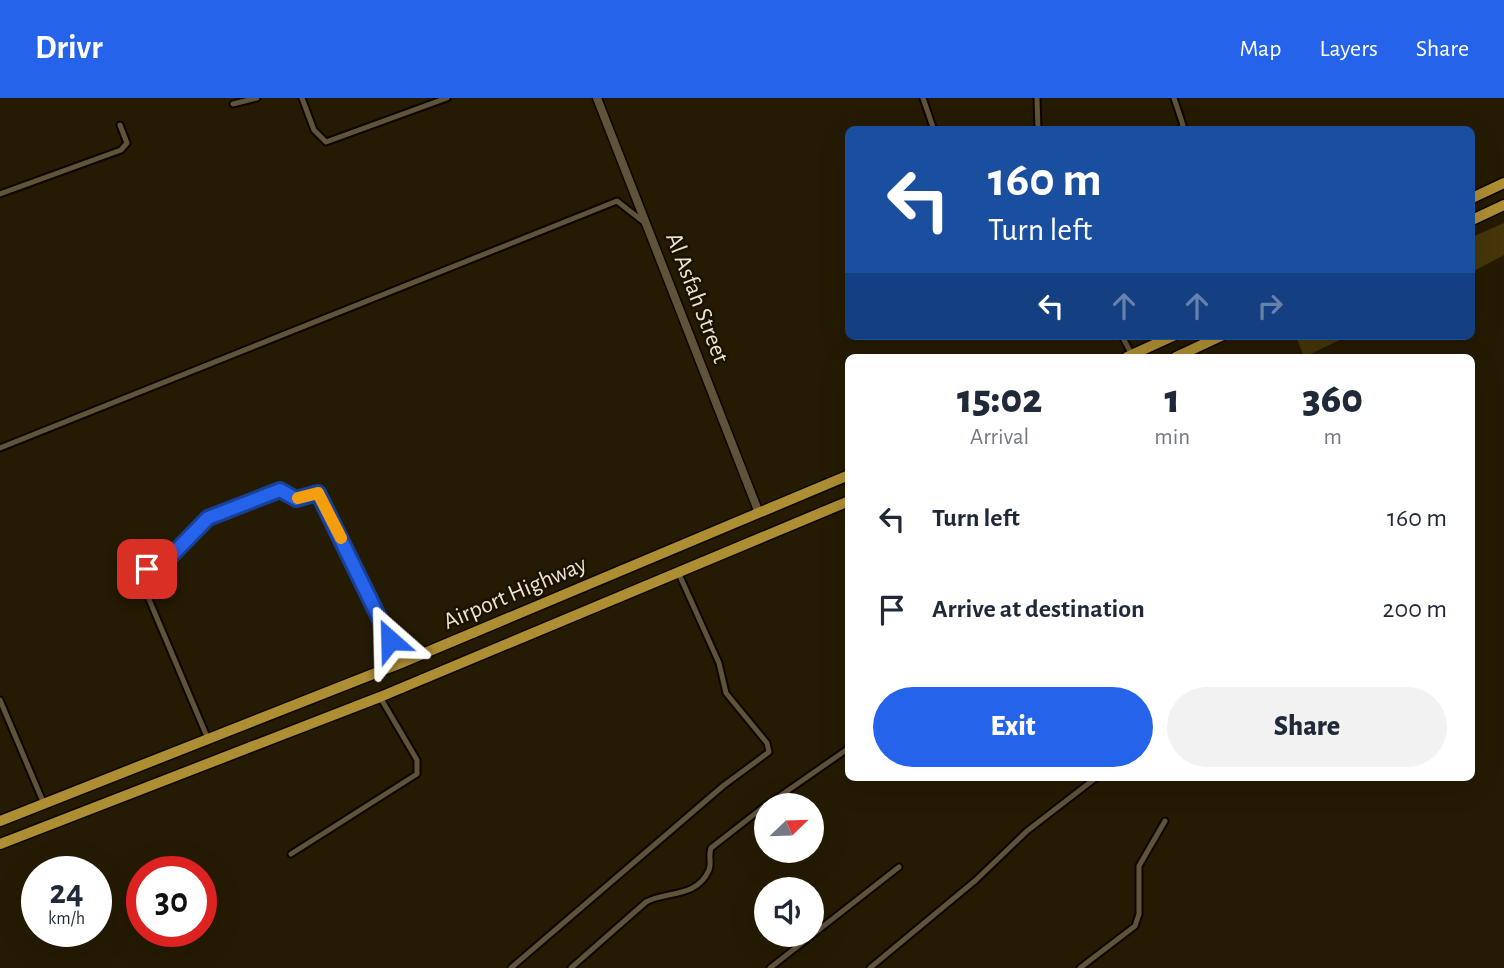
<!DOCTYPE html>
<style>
body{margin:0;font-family:"Alegreya Sans",sans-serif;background:#f2f2f3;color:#1f2937;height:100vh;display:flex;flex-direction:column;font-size:26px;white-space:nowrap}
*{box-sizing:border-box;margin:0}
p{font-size:23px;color:#747a83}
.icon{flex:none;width:38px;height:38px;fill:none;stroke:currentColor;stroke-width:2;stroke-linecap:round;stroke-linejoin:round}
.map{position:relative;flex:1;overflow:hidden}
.panel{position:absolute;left:845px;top:256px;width:630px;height:427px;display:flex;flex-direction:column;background:#fff;border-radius:10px;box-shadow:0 7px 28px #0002}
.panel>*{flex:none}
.banner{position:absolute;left:845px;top:28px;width:630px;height:214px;border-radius:10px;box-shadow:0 7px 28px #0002;background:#1a4fa0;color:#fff;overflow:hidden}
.needle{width:46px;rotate:67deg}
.buttons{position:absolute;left:754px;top:695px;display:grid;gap:14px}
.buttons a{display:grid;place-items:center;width:70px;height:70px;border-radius:50%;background:#fff;box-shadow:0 7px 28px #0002;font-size:35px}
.speed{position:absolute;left:21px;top:758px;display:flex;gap:14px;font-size:35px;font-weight:700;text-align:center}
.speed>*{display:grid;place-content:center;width:91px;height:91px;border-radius:50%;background:#fff;box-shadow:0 7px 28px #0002;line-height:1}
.speed small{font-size:18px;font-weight:400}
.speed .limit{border:10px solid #d22;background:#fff;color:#111}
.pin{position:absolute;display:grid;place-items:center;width:60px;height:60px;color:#fff;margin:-30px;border-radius:14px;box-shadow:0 4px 10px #0006}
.me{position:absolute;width:77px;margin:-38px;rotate:335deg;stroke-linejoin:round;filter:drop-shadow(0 0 5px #0008)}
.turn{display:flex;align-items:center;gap:24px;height:147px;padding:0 28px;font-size:32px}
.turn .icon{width:91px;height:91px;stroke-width:2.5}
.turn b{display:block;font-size:49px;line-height:60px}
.lanes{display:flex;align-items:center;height:66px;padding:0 28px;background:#0003;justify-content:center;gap:35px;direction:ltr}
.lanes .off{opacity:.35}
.eta{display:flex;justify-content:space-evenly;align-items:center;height:119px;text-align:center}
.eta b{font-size:42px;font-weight:800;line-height:49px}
.primary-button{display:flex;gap:14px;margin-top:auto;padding:14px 28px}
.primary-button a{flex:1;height:80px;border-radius:42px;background:#2563eb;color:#fff;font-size:28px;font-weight:800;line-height:80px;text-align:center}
.primary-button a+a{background:#f2f2f3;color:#1f2937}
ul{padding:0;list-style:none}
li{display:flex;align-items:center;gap:21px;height:91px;padding:0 28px}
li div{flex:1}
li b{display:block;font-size:26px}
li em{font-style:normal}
header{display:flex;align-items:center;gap:42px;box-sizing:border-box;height:98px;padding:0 35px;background:#2563eb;color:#fff}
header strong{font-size:33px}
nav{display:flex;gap:38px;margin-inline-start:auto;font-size:24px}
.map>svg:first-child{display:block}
.green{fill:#463609}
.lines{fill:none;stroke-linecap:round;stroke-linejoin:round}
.street-casing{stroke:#0e0600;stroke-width:9}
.secondary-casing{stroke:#0e0600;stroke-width:11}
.highway-casing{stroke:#0e0600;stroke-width:13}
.street{stroke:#5f5439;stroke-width:5}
.secondary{stroke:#5f5439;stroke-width:8}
.highway{stroke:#ae8e33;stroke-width:10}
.route-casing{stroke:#184099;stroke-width:18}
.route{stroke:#2563eb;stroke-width:12}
.slow{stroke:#f59e0b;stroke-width:12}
.labels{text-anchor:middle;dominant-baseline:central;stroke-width:5;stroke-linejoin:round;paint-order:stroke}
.street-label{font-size:24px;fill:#ebe5d5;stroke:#1b1200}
</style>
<header>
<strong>Drivr</strong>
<nav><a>Map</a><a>Layers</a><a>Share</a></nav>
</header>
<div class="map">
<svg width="1504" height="870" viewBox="0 0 1504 870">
<rect width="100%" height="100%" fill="#251b02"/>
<g class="green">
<path d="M 1504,125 L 1504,157 L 1472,174 L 1472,139 Z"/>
<path d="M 1296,238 L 1348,238 L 1304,259 Z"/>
</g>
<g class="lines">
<defs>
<g id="street">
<path d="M 302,0 L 314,32 L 326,44 L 447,0"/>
<path d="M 923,0 L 934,32"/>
<path d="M 1037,0 L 1038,32"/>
<path d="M 1174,0 L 1183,27 L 1180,32"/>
<path d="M 233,6 L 257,0"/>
<path d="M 0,96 L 121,52 L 127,45 L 120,27"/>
<path d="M 1122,238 L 1132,257"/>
<path d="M 0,350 L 617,103 L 645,125"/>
<path d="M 0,602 L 44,706"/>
<path d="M 208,641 L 140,480 L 147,471 L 171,459 L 207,420 L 280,392 L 297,401 L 318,395 L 401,565"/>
<path d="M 767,707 L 849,650"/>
<path d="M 291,756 L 417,676 L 417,662 L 380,599"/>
<path d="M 511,870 L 723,688 L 769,654 L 767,645 L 726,595 L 719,565 L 679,476"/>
<path d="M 571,870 L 646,804 C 666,793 697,800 709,772 C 712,764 708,758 711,750 L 766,707"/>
<path d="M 770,870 L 899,769"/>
<path d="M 870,870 L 976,782 L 1027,733 L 1097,679"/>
<path d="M 1080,870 L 1135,828 L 1139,816 L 1139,768 L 1165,723"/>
</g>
<path id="secondary" d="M 597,0 L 759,415"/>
<g id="highway">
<path d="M 1472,100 L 1504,85"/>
<path d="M 1472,122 L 1504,107"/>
<path d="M 1127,259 L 1173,238"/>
<path d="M 1176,259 L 1221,238"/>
<path d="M 0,723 L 401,565 L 849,377"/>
<path d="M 0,746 L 380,599 L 849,403"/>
</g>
</defs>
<use href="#street" class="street-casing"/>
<use href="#secondary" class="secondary-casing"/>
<use href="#highway" class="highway-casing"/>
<use href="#street" class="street"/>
<use href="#secondary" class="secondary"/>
<use href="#highway" class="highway"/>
</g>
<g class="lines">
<defs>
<path id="route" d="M 147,471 L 171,458 L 208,420 L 280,392 L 296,401 L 318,395 L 390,542"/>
</defs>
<use href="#route" class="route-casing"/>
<use href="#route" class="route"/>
<path class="slow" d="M 298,400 L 318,395 L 341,440"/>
</g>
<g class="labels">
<g class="street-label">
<text transform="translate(697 200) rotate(69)">Al Asfah Street</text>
<text transform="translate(515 495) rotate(-23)">Airport Highway</text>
</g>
</g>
</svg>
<div class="buttons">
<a><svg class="needle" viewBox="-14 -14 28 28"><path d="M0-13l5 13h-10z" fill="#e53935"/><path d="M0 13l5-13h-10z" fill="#747a83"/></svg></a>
<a><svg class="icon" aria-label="sound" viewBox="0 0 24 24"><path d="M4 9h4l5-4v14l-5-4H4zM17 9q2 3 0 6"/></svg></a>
</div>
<div class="speed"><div>24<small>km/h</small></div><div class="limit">30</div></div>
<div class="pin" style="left:147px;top:471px;background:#d93025"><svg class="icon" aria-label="arrive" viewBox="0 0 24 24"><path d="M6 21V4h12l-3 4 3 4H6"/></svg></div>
<svg class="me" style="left:390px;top:542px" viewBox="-20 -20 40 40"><path d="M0-17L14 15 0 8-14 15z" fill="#2563eb" stroke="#fff" stroke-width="4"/></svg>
<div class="banner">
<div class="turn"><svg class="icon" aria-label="left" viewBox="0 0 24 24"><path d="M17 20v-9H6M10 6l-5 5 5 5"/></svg><div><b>160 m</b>Turn left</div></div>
<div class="lanes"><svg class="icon" aria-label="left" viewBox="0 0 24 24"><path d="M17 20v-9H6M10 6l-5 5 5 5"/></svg><svg class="icon off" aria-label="ahead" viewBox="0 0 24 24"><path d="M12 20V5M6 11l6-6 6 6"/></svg><svg class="icon off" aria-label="ahead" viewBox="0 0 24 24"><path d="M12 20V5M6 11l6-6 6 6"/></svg><svg class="icon off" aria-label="right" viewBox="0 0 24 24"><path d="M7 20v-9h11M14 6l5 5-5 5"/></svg></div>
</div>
<section class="panel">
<div class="eta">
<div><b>15:02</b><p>Arrival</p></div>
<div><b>1</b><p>min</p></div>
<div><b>360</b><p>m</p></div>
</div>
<ul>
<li><svg class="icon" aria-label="left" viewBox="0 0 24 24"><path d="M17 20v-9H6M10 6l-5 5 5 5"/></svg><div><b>Turn left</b></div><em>160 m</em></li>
<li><svg class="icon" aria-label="arrive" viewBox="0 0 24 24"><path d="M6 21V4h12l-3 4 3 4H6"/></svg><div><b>Arrive at destination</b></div><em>200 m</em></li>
</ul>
<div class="primary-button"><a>Exit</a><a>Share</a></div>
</section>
</div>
